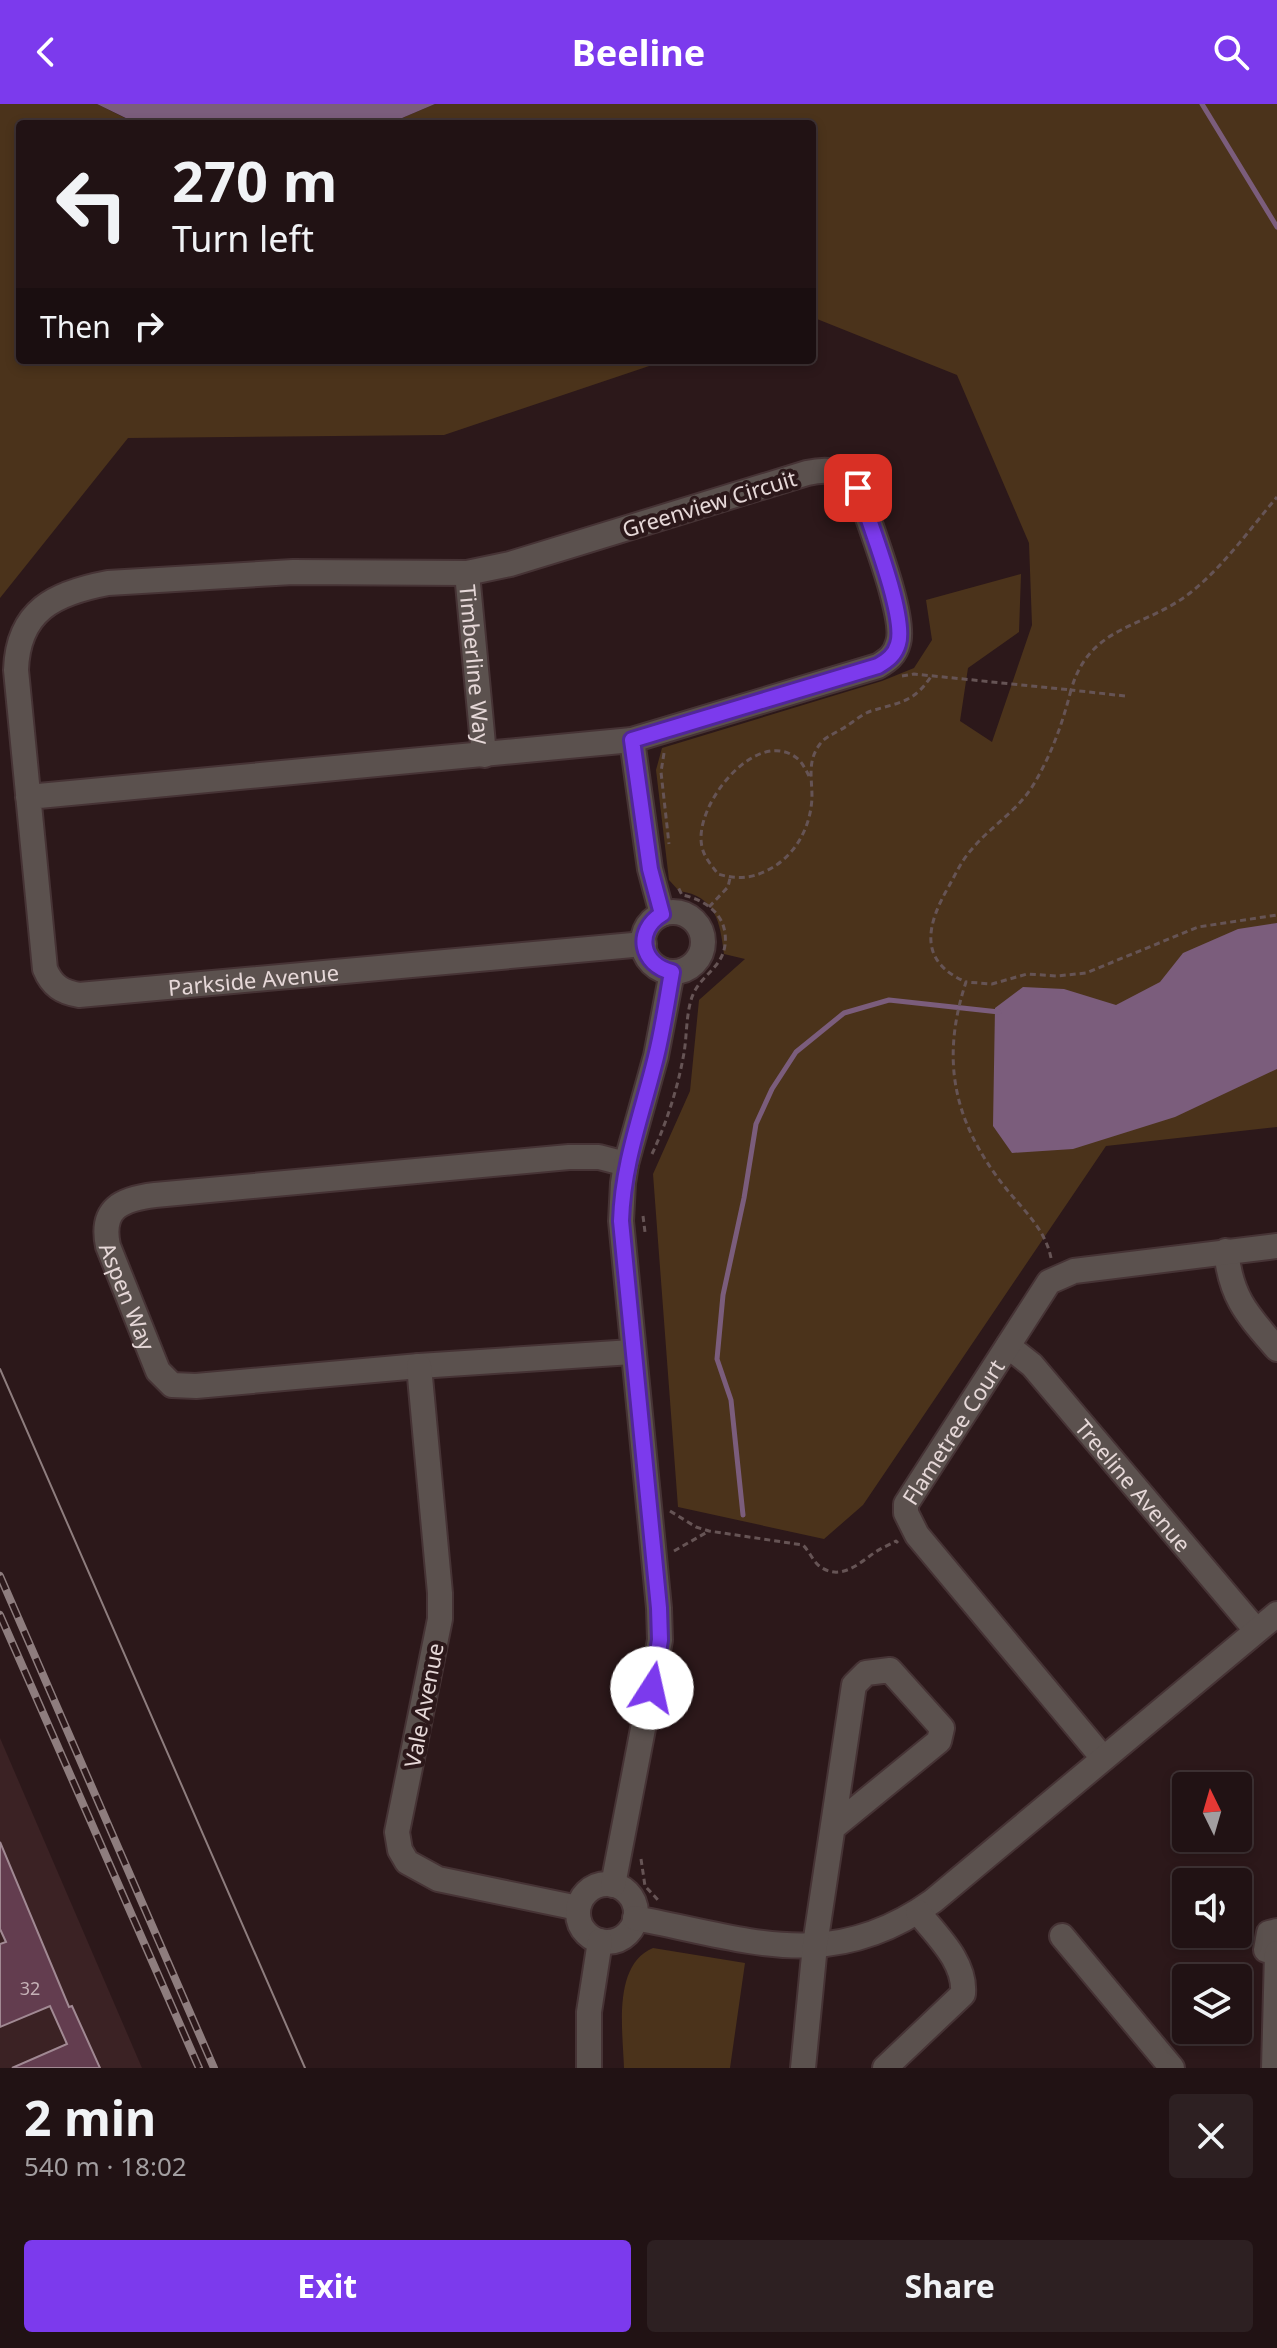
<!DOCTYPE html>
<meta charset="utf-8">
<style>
body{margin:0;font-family:"Noto Sans",sans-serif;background:#2d2022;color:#f1f3f6;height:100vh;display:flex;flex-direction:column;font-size:30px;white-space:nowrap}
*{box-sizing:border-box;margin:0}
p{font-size:26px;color:#a29ea0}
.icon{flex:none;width:44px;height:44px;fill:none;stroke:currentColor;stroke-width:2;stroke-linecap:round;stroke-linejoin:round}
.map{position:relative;height:1964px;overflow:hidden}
.panel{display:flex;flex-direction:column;background:#211214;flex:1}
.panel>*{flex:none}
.banner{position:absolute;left:16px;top:16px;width:800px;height:244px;border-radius:8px;box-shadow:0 4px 12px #0003,0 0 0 2px #3e3234;background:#211214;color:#f1f3f6;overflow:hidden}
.needle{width:52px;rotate:355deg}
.fabs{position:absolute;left:1172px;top:1668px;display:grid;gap:16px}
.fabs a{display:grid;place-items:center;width:80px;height:80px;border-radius:8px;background:#211214;box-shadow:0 4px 12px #0003,0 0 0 2px #3e3234;font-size:40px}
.pin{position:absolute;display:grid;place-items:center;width:68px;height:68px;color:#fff;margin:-34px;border-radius:16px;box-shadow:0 4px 12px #0006}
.me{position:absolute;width:88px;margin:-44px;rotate:10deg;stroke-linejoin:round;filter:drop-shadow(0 0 6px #0008)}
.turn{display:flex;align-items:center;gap:28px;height:168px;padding:0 24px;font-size:36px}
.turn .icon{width:104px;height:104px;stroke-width:2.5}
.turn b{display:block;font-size:56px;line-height:68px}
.then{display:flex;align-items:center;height:76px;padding:0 24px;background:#0003;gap:16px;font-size:30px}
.round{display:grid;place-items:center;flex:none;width:84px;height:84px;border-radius:8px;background:#2d2022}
.overview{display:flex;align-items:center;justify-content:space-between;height:136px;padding:0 24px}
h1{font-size:48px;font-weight:700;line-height:60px}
.button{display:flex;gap:16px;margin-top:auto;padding:16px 24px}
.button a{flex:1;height:92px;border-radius:8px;background:#7c3aed;color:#fff;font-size:32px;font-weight:700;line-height:92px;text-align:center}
.button a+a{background:#2d2022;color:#f1f3f6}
header{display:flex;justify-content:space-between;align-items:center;height:104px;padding:0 24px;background:#7c3aed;color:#fff;font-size:36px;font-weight:700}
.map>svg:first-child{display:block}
.built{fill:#3b2224}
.green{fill:#4b331b}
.water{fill:#7b5d7c}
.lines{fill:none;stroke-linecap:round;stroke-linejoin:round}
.stream{stroke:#7b5d7c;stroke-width:5}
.building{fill:#633d4f;stroke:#a18993;stroke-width:2}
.minor-casing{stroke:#463335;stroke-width:28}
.path{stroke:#665455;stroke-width:3;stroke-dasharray:6 4;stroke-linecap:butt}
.minor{stroke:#5b514e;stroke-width:24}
.tram{stroke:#8e7d7e;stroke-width:2}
.rail-casing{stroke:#8e7d7e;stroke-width:8}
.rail{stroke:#2c181a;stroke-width:5;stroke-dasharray:15;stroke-linecap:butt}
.route-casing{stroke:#51269a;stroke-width:20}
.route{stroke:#7c3aed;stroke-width:14}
.labels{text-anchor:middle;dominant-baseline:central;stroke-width:8;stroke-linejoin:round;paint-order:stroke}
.number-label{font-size:18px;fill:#c5b1b6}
.street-label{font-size:22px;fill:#e6d8d8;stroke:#2c181a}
</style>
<header><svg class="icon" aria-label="back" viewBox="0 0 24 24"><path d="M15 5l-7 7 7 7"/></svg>Beeline<svg class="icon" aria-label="search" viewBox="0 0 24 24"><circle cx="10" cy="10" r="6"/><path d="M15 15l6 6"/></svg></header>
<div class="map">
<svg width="1277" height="1964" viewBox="0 0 1277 1964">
<rect width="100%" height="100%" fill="#2c181a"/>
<path class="built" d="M 0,1634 L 142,1964 L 0,1964 Z"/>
<g class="green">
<path d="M 0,0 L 97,0 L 137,20 L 20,20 L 20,256 L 667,256 L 444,331 L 128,334 L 0,494 Z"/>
<path d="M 435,0 L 1277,0 L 1277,1023 L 1106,1042 L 863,1401 L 824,1435 L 678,1403 L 653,1070 L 690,987 L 699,896 L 745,855 L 724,850 C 720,818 716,792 679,787 L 669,776 L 656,666 L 662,644 L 882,577 L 914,564 L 932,536 L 926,496 L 1021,470 L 1019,528 L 968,564 L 960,617 L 992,638 L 1032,521 L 1029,439 L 957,271 L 812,213 L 812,20 L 388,20 Z"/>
<path d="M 653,1844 L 745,1859 L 730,1964 L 624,1964 C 623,1928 612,1861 653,1844 Z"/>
</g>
<g class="water">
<path d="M 97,0 L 435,0 L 388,20 L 138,20 Z"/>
<path d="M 1277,819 L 1277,965 L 1175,1013 L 1073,1045 L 1012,1049 L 993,1022 L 995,904 L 1023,883 L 1064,885 L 1116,901 L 1160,878 L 1183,849 L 1238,825 Z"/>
</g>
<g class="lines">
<g class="stream">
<path d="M 1202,0 L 1277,123"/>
<path d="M 743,1411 L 731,1296 L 717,1255 L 723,1191 L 744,1094 L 756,1020 L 772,985 L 796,948 L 844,909 L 889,896 L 999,908"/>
</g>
</g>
<path class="building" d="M 0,1738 L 69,1903 L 72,1902 L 100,1964 L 12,1964 L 67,1940 L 50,1902 L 0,1923 L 0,1840 L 6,1838 L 0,1825 Z"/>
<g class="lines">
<defs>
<g id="minor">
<path id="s1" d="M 467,469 L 484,651"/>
<path d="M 632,636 L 650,765 L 662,810"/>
<path id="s2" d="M 28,693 L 632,636 L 878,562 C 888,556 895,551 898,539 C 907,513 867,415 858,384 C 843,366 829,364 807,369 L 510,460 L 467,469 L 293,468 L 108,479 C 55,489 18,506 16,566 L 45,865 C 52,882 62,888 79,891 L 644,840"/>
<circle cx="673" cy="838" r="30"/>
<path id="s3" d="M 626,1060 L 599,1053 L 569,1053 L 155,1091 C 122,1095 100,1104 108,1142 L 158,1267 L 172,1281 L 196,1282 L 419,1262 L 632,1248"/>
<path d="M 1226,1147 C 1231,1194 1247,1210 1277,1245"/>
<path id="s4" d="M 1008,1242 L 1032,1261 L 1256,1526"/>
<path d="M 419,1262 L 440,1489 L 440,1515 L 397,1728 L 400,1746 L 407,1758 L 438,1775 L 578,1804"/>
<path id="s5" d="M 1103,1654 L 917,1431 L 906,1409 L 906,1400 L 1049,1178 L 1074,1167 L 1277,1142"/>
<circle cx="607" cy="1809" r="29"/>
<path d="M 613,1781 L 660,1536 L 659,1504 L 621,1117 L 623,1079 L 626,1060 L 656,952 L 672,868"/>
<path d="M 635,1814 C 747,1835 830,1871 933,1797 L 1277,1510"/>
<path d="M 1277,1827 L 1269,1829 L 1266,1846 L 1277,1849"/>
<path d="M 1062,1832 L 1172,1964"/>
<path d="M 589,1964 L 589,1908 L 600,1837"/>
<path d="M 803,1964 L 815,1841 L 854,1581 L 866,1569 L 890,1566 L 942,1624 L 939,1637 L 835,1722"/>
<path d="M 885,1964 L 963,1890 C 966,1858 937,1832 918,1808"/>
<path d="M 1274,1964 L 1277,1849"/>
</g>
</defs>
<use href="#minor" class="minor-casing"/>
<g class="path">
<path d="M 902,572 L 914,570 L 1071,586 C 1062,621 1051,652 1032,683 C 1017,707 990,723 972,745 C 962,756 956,769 949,782 C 927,820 917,857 966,878"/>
<path d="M 1125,592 L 1071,586 C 1090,520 1144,525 1190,489 C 1223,463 1250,425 1277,393"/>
<path d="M 664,649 L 661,668 L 669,740"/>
<path d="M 809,672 C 807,668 803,660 799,656 C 759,619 692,701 702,743 C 704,753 712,762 718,770 C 734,775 750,775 766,767 C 794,754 811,724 812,693 C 812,674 807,657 820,640 C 825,633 832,631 840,626 C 850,621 860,611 871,607 C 900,598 914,599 932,571"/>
<path d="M 709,803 L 728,783 L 730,774"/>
<path d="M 652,1050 C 667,1018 678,983 684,949 C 687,931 686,910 692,893 C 701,868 729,863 725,829 C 722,807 702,795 682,791 L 678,783"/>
<path d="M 643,1112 L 645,1128"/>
<path d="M 1051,1154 C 1045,1124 1022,1105 1004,1082 C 954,1018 940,957 966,878 L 992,880 L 1027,870 L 1057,872 L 1086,869 L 1198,823 L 1277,811"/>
<path d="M 670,1407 L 696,1423 L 709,1427 L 803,1441 C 809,1447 812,1455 818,1461 C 839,1478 857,1461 874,1449 C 881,1444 889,1441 896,1437 L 898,1439"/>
<path d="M 674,1447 L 709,1427"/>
<path d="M 641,1755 L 645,1782 L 659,1797"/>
</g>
<use href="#minor" class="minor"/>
<path class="tram" d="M 0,1265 L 305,1964"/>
<defs>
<g id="rail">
<path d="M 0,1472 L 214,1964"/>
<path d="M 0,1511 L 199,1964"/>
</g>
</defs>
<use href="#rail" class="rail-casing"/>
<use href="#rail" class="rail"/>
</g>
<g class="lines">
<defs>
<path id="route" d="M 652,1584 L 660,1536 L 659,1504 L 621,1117 C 623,1058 642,1010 656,953 C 663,925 667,896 672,868 C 641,861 634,827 662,810 L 650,765 L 632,636 L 878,562 C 888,556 895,551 898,540 C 907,513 868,415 858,384"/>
</defs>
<use href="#route" class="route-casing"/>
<use href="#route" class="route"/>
</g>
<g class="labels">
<g class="number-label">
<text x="30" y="1884">32</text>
</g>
<g class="street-label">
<text transform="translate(709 399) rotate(-17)">Greenview Circuit</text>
<text stroke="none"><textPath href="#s1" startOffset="92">Timberline Way</textPath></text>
<text stroke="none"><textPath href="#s2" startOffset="2488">Parkside Avenue</textPath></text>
<text stroke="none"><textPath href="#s3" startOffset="610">Aspen Way</textPath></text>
<text stroke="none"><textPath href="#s5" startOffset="410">Flametree Court</textPath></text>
<text stroke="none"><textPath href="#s4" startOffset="188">Treeline Avenue</textPath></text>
<text transform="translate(423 1601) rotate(-79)">Vale Avenue</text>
</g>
</g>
</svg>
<div class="fabs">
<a><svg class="needle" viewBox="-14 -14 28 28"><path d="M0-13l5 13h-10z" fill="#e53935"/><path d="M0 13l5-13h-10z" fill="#a29ea0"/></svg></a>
<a><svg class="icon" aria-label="sound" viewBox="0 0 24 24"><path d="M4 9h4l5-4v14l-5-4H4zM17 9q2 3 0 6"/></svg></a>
<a><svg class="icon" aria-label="layers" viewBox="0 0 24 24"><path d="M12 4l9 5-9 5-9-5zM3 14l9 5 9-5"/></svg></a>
</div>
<div class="pin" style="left:858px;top:384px;background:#d93025"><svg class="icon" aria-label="arrive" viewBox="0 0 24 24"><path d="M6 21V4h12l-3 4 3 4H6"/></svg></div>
<svg class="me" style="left:652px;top:1584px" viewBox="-20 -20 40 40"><circle r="19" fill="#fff"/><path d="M0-13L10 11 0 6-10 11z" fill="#7c3aed"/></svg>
<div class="banner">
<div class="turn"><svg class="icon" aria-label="left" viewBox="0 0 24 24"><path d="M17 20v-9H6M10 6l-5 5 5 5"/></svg><div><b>270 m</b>Turn left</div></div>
<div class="then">Then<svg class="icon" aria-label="right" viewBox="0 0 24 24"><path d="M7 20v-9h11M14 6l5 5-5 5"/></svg></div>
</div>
</div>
<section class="panel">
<div class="overview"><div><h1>2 min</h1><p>540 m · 18:02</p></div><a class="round"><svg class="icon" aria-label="close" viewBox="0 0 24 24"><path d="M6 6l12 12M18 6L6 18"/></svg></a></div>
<div class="button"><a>Exit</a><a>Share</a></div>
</section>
